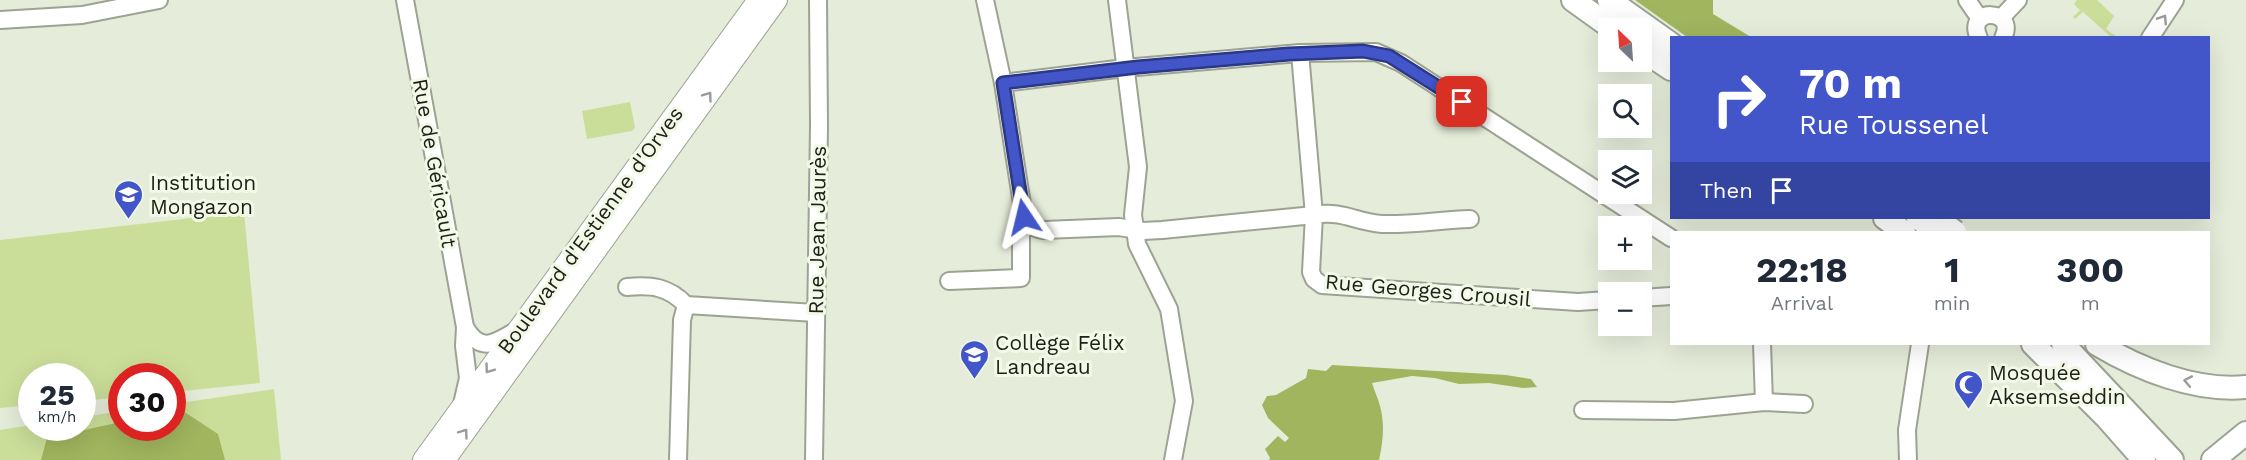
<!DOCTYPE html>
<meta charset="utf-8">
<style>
body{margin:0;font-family:"Work Sans",sans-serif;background:#f6f6f7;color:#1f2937;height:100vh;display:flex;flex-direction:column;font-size:22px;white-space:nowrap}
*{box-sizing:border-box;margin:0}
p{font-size:20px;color:#747a83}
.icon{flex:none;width:33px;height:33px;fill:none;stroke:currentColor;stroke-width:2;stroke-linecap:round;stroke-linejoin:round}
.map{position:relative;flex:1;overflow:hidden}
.panel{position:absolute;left:1670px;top:231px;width:540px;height:114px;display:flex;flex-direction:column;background:#fff;border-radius:0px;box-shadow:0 6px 24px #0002}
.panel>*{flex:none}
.top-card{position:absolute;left:1670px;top:36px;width:540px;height:183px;border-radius:0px;box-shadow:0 6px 24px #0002;background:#4256ca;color:#fff;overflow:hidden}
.needle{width:39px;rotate:335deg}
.fabs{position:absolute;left:1598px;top:18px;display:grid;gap:12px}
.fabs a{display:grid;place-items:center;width:54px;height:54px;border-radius:0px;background:#fff;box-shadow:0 6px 24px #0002;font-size:30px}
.speed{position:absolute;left:18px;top:363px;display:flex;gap:12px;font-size:30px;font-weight:700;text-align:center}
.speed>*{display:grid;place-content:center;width:78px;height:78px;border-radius:50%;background:#fff;box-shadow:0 6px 24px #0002;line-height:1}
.speed small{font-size:15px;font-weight:400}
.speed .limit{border:9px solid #d22;background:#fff;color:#111}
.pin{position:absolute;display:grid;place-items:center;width:51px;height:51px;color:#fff;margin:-26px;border-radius:12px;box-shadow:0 3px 9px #0006}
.me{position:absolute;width:66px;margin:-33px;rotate:350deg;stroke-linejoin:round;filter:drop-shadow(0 0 4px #0008)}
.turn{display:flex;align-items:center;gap:21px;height:126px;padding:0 30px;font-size:27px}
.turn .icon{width:78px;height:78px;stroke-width:2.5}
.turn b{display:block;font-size:42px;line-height:51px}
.then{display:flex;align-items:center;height:57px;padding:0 30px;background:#0003;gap:12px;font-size:22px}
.eta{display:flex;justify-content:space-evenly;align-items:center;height:102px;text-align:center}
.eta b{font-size:36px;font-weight:700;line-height:42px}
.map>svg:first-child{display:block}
.green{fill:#cbde99}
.forest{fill:#a0b55e}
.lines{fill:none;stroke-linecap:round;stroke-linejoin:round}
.minor-casing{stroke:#9da392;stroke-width:20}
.major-casing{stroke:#9da392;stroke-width:22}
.highway-casing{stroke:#9da392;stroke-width:26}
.minor{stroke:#fff;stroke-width:16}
.major{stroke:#fff;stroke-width:20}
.highway{stroke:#fff;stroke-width:22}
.highway-bridge-casing{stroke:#9da392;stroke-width:26;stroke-linecap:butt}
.highway-bridge{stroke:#fff;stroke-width:22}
.oneway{stroke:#9a9a98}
.route-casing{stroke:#2b3883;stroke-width:15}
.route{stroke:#4256ca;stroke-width:10}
.labels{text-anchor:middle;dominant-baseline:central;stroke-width:6;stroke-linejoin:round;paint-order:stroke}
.street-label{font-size:21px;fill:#1e1f19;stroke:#f3f9e7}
.poi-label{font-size:21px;fill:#1e1f19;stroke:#f3f9e7;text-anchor:start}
</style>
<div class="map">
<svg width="2246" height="460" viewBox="0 0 2246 460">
<rect width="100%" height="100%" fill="#e6ecda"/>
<g class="green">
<path d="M 2077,0 L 2097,0 L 2114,16 L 2106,29 L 2117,37 L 2111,37 L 2083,12 L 2075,19 L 2073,17 L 2080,10 L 2074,4 Z"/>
<path d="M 630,102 L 635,127 L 632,131 L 587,139 L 582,111 Z"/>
<path d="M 244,212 L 260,383 L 173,392 L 172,376 L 122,376 L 121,397 L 83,401 L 82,376 L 32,376 L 31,405 L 0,408 L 0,240 Z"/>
<path d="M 274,389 L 281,460 L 0,460 L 0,430 L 31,425 L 32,428 L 82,428 L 83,417 L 121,411 L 122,428 L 172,428 L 173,404 Z"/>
</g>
<g class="forest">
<path d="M 1635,0 L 1713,0 L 1713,14 L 1751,37 L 1687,37 Z"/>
<path d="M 1332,365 L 1506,375 L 1531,379 L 1537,387 L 1523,388 L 1489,383 L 1459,384 L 1435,378 L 1412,376 L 1372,383 C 1374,390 1378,398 1380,406 C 1385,424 1383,442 1379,460 L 1269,460 L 1270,458 L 1265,449 L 1278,436 L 1285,442 L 1289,438 L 1268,418 L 1262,405 L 1267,396 L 1276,395 L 1306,378 L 1308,369 L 1326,371 Z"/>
<path d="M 180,409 L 218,434 L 225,460 L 41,460 L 47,438 L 121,422 L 122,428 L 172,428 L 173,411 Z"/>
</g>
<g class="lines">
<defs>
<g id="minor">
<path d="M 405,0 L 465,327 L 464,346 L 468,378 L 462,404"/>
<path d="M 985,0 L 1003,83 L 1024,217 C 1030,225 1034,229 1044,230 L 1119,227 L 1143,231 L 1162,230 L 1314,215 L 1311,272 L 1314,279 L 1322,285 L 1578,302 L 1608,300"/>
<path d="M 1117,0 L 1138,167 L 1133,215 L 1135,229 L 1137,244 L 1169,309 L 1184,401 L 1173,460"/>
<path d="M 1967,0 L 1980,19"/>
<path d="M 2001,18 L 2018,0"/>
<path d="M 0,20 L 82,15 L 159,0"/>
<path d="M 1979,38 C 1964,7 2018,8 2003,38"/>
<path d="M 2150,38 L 2175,0"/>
<path d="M 1300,53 L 1314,215 C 1343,210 1355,222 1382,224 C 1410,225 1441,220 1470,219"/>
<path d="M 1003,83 L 1125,68 L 1300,53 L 1376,52 L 1401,63 L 1671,238"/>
<path d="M 949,281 L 1021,278 L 1021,232 L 1029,225"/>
<path d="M 627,287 C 651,285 668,286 686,305"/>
<path d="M 1641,298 L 1671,296"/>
<path d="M 465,327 C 481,354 495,343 517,330"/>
<path d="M 1762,344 L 1764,402"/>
<path d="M 1583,410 L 1674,411 L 1764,402 L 1804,404"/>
<path d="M 678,460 L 682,320 L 686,305 L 816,313"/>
<path d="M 814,460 L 819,126 L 818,0"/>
<path d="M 1908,460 L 1907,430 L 1920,344"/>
</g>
<g id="major">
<path d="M 423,460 L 758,0"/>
<path d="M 445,460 L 777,0"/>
</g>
<g id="highway">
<path d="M 1573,0 L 1612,28"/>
<path d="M 1609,0 L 1671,44"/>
<path d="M 1641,49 L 1671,69"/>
<path d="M 1885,218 L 1904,232"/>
<path d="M 1918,218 L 1937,232"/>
<path d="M 2033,344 L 2106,417 L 2144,460"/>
<path d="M 2063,344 L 2172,460"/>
<path d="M 2097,344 C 2139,369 2195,392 2246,387"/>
<path d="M 2213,460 L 2246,433"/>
</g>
</defs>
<use href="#minor" class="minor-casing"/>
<use href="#major" class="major-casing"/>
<use href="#highway" class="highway-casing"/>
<use href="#minor" class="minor"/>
<use href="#major" class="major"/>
<use href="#highway" class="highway"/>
<defs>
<path id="highway-bridge" d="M 1947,226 L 1955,232"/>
</defs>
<use href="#highway-bridge" class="highway-bridge-casing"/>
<use href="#highway-bridge" class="highway-bridge"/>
</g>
<defs><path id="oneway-chevron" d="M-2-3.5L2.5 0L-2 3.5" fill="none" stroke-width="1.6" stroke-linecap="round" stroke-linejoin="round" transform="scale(1.5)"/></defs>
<g class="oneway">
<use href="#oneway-chevron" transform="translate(2163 19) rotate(-57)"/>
<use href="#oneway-chevron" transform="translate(708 96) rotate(-54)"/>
<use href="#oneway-chevron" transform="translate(489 369) rotate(126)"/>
<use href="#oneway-chevron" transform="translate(2188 381) rotate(-169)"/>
<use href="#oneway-chevron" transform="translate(464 433) rotate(-54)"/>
</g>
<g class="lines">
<defs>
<path id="route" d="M 1024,217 L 1003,83 L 1138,67 L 1289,54 L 1363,51 L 1389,56 L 1462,102"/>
</defs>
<use href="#route" class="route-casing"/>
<use href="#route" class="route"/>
</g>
<defs>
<symbol id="school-pin" viewBox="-11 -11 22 30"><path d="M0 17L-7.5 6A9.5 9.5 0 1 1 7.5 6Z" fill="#4256ca" stroke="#f3f9e7"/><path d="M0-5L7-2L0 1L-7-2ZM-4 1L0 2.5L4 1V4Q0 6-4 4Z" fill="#fff"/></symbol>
<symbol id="mosque-pin" viewBox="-11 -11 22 30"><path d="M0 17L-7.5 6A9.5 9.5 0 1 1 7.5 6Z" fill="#4256ca" stroke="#f3f9e7"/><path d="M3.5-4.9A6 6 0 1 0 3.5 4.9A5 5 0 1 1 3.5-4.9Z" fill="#fff"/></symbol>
</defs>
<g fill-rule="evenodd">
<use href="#school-pin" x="112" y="178" width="33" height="45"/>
<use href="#school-pin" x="958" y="338" width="33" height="45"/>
<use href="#mosque-pin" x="1952" y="368" width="33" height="45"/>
</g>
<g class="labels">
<g class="street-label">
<text transform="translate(435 163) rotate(80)">Rue de Géricault</text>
<text transform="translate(590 230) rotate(-54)">Boulevard d'Estienne d'Orves</text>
<text transform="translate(817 230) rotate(-89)">Rue Jean Jaurès</text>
<text transform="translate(1428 290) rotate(5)">Rue Georges Crousil</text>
</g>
<g class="poi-label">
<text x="150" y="182">Institution<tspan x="150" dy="24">Mongazon</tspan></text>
<text x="995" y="342">Collège Félix<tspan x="995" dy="24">Landreau</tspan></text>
<text x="1989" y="372">Mosquée<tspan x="1989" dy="24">Aksemseddin</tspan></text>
</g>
</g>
</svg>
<div class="fabs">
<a><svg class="needle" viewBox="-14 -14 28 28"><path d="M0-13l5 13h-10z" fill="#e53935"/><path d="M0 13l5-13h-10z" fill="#747a83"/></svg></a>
<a><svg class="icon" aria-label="search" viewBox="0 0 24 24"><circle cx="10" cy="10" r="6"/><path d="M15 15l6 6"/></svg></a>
<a><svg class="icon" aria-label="layers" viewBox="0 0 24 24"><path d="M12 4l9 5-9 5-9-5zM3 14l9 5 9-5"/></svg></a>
<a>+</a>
<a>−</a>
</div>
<div class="speed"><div>25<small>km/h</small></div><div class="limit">30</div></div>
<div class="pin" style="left:1462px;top:102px;background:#d93025"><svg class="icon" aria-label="arrive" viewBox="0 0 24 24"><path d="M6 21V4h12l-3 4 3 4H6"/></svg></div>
<svg class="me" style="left:1024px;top:217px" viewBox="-20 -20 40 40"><path d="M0-17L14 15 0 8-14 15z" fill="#4256ca" stroke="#fff" stroke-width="4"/></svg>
<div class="top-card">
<div class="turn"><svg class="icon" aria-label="right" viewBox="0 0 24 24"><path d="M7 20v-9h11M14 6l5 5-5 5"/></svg><div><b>70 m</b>Rue Toussenel</div></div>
<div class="then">Then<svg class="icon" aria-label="arrive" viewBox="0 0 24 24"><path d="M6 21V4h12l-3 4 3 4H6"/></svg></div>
</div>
<section class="panel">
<div class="eta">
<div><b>22:18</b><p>Arrival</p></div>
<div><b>1</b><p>min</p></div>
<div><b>300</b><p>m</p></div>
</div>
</section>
</div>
